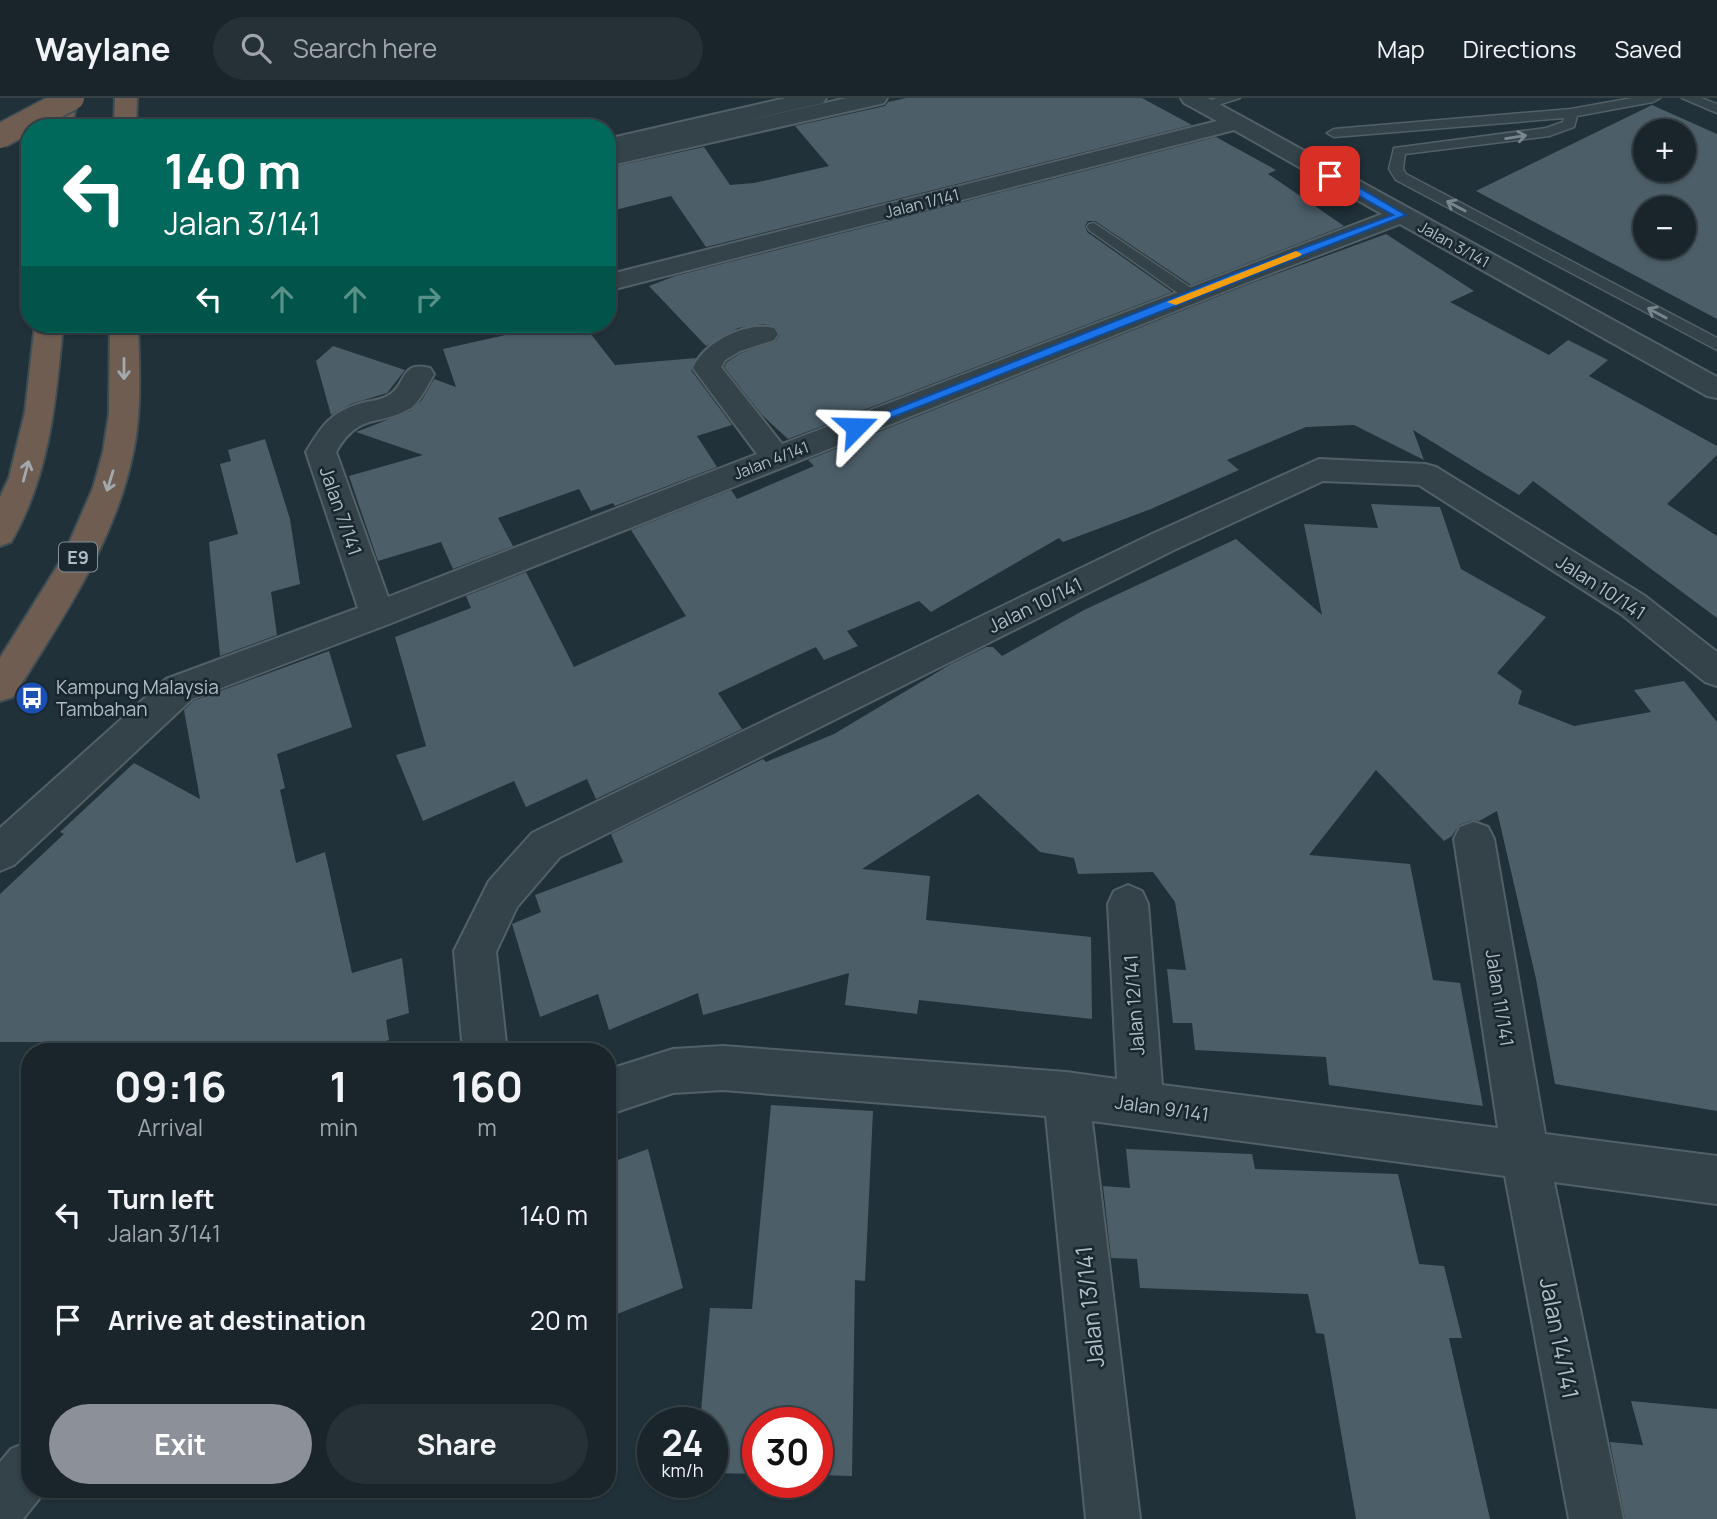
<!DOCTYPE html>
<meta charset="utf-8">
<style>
body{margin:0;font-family:Manrope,sans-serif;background:#263137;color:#f1f3f6;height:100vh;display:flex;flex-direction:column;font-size:26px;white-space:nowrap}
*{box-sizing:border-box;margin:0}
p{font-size:23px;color:#9fa5a9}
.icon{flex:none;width:38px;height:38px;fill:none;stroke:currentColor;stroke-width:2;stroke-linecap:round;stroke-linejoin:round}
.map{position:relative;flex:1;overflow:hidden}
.sheet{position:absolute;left:21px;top:945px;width:595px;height:455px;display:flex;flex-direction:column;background:#19252b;border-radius:28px;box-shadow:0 2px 5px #0004,0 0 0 2px #374247}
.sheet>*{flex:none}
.guide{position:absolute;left:21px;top:21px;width:595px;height:214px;border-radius:28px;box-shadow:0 2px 5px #0004,0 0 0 2px #374247;background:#00695c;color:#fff;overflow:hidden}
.controls{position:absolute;left:1633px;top:21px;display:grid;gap:14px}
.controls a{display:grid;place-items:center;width:63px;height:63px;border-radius:50%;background:#19252b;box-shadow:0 2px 5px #0004,0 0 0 2px #374247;font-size:35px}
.speed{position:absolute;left:637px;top:1309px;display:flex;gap:14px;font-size:35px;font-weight:700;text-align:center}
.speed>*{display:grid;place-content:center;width:91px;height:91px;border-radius:50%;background:#19252b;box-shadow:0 2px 5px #0004,0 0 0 2px #374247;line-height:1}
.speed small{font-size:18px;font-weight:400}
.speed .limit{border:10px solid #d22;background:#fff;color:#111}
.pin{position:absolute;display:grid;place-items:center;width:60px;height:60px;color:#fff;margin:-30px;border-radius:14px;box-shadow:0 4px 10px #0006}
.me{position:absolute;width:77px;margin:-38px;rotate:68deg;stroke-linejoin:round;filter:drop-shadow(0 0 5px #0008)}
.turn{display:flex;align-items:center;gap:24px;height:147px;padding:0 28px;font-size:32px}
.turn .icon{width:91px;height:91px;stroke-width:2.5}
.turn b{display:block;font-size:49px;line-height:60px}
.lanes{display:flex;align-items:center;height:66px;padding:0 28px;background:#0003;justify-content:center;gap:35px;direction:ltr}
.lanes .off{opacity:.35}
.eta{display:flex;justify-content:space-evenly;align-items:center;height:119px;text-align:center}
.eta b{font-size:42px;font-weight:700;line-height:49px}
.button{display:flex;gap:14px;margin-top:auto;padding:14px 28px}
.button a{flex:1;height:80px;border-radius:42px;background:#8c9099;color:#fff;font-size:28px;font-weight:700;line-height:80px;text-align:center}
.button a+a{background:#263137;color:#f1f3f6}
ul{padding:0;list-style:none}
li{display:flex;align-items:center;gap:21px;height:105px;padding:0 28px}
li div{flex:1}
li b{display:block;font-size:26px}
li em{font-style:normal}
header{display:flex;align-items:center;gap:42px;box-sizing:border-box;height:98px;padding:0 35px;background:#19252b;border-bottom:2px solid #374247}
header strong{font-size:33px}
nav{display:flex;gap:38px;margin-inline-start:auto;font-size:24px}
.search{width:490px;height:63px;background:#263137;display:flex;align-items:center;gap:18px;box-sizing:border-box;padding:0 24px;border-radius:38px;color:#9fa5a9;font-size:26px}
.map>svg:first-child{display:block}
.building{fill:#4c5e68;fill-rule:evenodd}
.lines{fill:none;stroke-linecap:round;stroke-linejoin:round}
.service-casing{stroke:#526067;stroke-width:3}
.minor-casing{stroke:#526067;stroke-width:4}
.tertiary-casing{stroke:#526067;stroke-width:4}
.motorway-casing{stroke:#3f4d54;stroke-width:4}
.service{fill:#344249;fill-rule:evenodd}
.minor{fill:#344249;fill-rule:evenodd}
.tertiary{fill:#344249;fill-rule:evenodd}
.motorway{fill:#6f5d51;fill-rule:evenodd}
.motorway-bridge-casing{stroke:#3f4d54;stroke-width:27;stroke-linecap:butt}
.motorway-bridge{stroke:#6f5d51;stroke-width:24}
.oneway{stroke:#78868e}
.oneway2{stroke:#a2aaaf}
.route{fill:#1a73e8;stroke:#114b97;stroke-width:2}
.slow{fill:#f59e0b}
.labels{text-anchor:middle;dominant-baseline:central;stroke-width:5;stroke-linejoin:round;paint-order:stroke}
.far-street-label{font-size:16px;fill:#afbdc6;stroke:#1a272e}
.shield{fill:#1a272e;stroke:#829098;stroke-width:2}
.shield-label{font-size:18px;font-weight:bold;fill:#afbdc6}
.street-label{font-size:19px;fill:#afbdc6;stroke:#1a272e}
.poi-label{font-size:19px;fill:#afbdc6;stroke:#1a272e;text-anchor:start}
.near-street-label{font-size:23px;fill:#afbdc6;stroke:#1a272e}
</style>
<header>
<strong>Waylane</strong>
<div class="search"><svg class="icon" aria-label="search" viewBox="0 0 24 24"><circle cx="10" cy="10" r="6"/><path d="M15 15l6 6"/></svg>Search here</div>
<nav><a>Map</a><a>Directions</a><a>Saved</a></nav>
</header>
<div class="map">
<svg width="1717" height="1421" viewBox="0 0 1717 1421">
<rect width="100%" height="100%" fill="#213139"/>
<g class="building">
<path d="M 906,0 L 1142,0 L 1192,27 L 706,149 L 671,98 L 607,114 L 607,70 L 704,49 L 730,87 L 754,85 L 829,68 L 795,28 L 885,8 L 888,4 Z"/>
<path d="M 1652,7 L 1717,36 L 1717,221 L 1476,93 ZM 1645,33 L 1684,33 L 1684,72 L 1645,72 ZM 1645,110 L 1684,110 L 1684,149 L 1645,149 Z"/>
<path d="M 1216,39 L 1276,72 L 1268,76 L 1344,128 L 1191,187 L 1095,123 L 1088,123 L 1085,128 L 1087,134 L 1172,194 L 788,341 L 762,317 L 724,269 L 727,264 L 741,255 L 776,243 L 780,237 L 776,229 L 763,226 L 738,230 L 706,248 L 649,188 L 675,178 Z"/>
<path d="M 1386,136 L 1474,193 L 1450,204 L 1549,257 L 1568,242 L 1608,262 L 1589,278 L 1717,348 L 1717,357 L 1667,406 L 1717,438 L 1717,520 L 1533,383 L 1519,397 L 1413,332 L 1424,362 L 1354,327 L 1306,329 L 1227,362 L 1239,372 L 1151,411 L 1063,444 L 1059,440 L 931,514 L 919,503 L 847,533 L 858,548 L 824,562 L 816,549 L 718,595 L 742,631 L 596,701 L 587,681 L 526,709 L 514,683 L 423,723 L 396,657 L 426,648 L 395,539 L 471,510 L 466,498 L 526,474 L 574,569 L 686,518 L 631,432 L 731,392 L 737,401 L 814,368 L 808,362 L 1249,186 Z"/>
<path d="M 554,226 L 583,226 L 615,267 L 696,260 L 691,272 L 732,327 L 697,338 L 717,369 L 615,408 L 613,405 L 591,413 L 579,391 L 498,420 L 513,448 L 453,471 L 441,444 L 378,463 L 349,378 L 423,357 L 356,334 L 410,313 L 422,302 L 434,281 L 456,289 L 443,251 Z"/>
<path d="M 333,248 L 405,272 L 387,295 L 351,306 L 331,317 L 316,263 Z"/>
<path d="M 265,341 L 290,421 L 300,486 L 271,494 L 277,537 L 220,558 L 209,444 L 238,436 L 220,366 L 231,363 L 228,352 Z"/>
<path d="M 1371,406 L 1440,409 L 1461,471 L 1546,519 L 1497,575 L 1522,593 L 1518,606 L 1574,628 L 1651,614 L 1634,592 L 1684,583 L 1717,624 L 1717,1013 L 1555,986 L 1536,881 L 1497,713 L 1479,723 L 1473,722 L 1459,727 L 1452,738 L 1444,743 L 1376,672 L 1309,757 L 1410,766 L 1433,882 L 1460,885 L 1483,1008 L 1329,987 L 1326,959 L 1195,952 L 1192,925 L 1173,925 L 1167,871 L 1186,872 L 1175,804 L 1153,774 L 1078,776 L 1074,760 L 1040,754 L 978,696 L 862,771 L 930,778 L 926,822 L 1091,839 L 1092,921 L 919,902 L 917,916 L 845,907 L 849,875 L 703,917 L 698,895 L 609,932 L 598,896 L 540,919 L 512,826 L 541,814 L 535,797 L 623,764 L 611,736 L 763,661 L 766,664 L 834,636 L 951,566 L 986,549 L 993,549 L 1002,558 L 1084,512 L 1236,441 L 1322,517 L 1304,426 L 1378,430 Z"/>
<path d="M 329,553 L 352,629 L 277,656 L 285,690 L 280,692 L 296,765 L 325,754 L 352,875 L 402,860 L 409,915 L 386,922 L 389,942 L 352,954 L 39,954 L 51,944 L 0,944 L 0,796 L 64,736 L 60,734 L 134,665 L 200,701 L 184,612 L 193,603 Z"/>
<path d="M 771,1007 L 873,1013 L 865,1183 L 855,1182 L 852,1378 L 817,1377 L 817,1325 L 758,1325 L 758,1376 L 712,1375 L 712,1325 L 700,1325 L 710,1210 L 752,1211 Z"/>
<path d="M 648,1051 L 683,1190 L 607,1220 L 607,1066 Z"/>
<path d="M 1126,1051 L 1252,1056 L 1255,1071 L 1398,1076 L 1419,1166 L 1444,1168 L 1462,1240 L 1449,1240 L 1490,1421 L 1356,1421 L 1324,1236 L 1316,1235 L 1308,1196 L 1140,1190 L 1137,1161 L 1111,1160 L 1103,1088 L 1130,1090 Z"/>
<path d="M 1631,1303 L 1717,1311 L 1717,1421 L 1625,1421 L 1610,1344 L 1643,1347 Z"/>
</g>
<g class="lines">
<defs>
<g id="service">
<path d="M 1217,0 L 1240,0 L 1205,11 L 1198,7 Z"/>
<path d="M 1632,0 L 1660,0 L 1653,4 L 1577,18 L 1574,29 L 1549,38 L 1405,56 L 1403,71 L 1406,76 L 1717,240 L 1717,252 L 1396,82 L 1389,71 L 1394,50 L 1546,30 L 1563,24 L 1564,20 L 1334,39 L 1327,35 L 1334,31 L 1571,11 Z"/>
<path d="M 1682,0 L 1701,0 L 1717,6 L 1717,15 Z"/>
<path d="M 1094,125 L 1197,194 L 1199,197 L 1197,200 L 1185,200 L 1089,132 L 1087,129 L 1089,126 Z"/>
</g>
<g id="minor">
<path d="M 847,0 L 887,0 L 884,5 L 876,7 L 607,68 L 607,54 Z"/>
<path d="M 1181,0 L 1208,0 L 1717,279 L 1717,300 L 1707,298 L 1400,126 L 1248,184 L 389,526 L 192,601 L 14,767 L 0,773 L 0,730 L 166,581 L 358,510 L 306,354 C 322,327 331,314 362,305 C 370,303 382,302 389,297 C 407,286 400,262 430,270 L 434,276 C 428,286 419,306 409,311 C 377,329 359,314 336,354 L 388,499 L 757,356 L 693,270 C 704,244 746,223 774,230 L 778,236 L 774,242 L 740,253 L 725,262 L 721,269 L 782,346 L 1382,116 L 1234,32 L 607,193 L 607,177 L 1217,23 L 1184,5 Z"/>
<path d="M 429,226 L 464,226 L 460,232 L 450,234 L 433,232 Z"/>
<path d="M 1319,361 L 1425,366 L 1436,369 L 1645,498 L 1717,554 L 1717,588 L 1705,584 L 1621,516 L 1419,387 L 1323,383 L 1174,452 L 560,759 L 517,809 L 496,854 L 507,954 L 463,954 L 454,853 L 489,783 L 532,735 L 1152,436 Z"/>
<path d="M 1474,724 L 1488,729 L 1494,741 L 1545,1036 L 1717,1058 L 1717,1106 L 1554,1084 L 1623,1421 L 1569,1421 L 1505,1078 L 1092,1023 L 1140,1421 L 1086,1421 L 1046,1018 L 723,992 L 673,995 L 607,1017 L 607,972 L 673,951 L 723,948 L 1066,974 L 1117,981 L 1108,806 L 1114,793 L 1128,787 L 1142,793 L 1148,806 L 1162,987 L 1498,1030 L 1454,741 L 1460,729 Z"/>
<path d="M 30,1343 L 30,1391 L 47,1391 L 23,1421 L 0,1421 L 0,1364 L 11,1351 Z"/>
</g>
<path id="tertiary" d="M 786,0 L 826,0 L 823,5 L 607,55 L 607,41 Z"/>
<g id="motorway">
<path d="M 54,0 L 76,0 L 73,30 L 51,30 Z"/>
<path d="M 115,0 L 137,0 L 136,30 L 114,30 Z"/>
<path d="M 35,226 L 63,226 C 56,301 50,377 11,444 L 0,448 L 0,399 L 9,380 L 25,314 Z"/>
<path d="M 110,226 L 138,226 C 139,269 142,312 133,355 C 115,444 61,523 13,599 L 0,603 L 0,560 L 63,459 L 93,390 L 103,354 L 109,316 Z"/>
</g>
</defs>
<use href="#service" class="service-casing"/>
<use href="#minor" class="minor-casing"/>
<use href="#tertiary" class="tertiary-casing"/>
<use href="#motorway" class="motorway-casing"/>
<use href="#service" class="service"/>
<use href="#minor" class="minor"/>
<use href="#tertiary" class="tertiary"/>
<use href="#motorway" class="motorway"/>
<defs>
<path id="motorway-bridge" d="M 0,38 L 72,0"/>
</defs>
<use href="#motorway-bridge" class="motorway-bridge-casing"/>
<use href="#motorway-bridge" class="motorway-bridge"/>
</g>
<defs><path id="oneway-shaft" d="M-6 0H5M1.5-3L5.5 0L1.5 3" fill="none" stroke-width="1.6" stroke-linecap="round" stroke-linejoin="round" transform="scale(1.75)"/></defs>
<g class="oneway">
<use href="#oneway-shaft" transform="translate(1516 39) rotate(-9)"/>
<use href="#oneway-shaft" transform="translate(1456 108) rotate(-152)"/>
<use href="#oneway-shaft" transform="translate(1657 215) rotate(-152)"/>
</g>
<g class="oneway2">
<use href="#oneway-shaft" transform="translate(124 271) rotate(90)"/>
<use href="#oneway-shaft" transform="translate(26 373) rotate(-75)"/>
<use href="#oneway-shaft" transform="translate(110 383) rotate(107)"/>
</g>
<path class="route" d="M 1327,75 L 1334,75 L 1406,117 L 860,332 L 856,333 L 850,329 L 1235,175 L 1393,117 L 1327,80 Z"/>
<path class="slow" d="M 1296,153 L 1302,156 L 1300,158 L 1176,207 L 1167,204 Z"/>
<defs>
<symbol id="bus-disc" viewBox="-11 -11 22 22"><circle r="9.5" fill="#1a4fb4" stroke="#1a272e"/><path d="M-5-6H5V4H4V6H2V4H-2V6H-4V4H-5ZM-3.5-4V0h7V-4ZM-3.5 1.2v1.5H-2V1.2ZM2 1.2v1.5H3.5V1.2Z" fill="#fff"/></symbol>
</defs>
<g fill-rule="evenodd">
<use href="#bus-disc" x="13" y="581" width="38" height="38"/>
</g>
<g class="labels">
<g class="far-street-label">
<text transform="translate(922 105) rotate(-14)">Jalan 1/141</text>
<text transform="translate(1454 146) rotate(29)">Jalan 3/141</text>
<text transform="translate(771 362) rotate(-21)">Jalan 4/141</text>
</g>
<rect class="shield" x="59" y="444.5" width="38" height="29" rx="5"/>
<g class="shield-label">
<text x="78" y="459">E9</text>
</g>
<g class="street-label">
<text transform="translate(341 413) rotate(71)">Jalan 7/141</text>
<text transform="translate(1601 489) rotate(33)">Jalan 10/141</text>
<text transform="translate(1035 507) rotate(-26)">Jalan 10/141</text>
<text transform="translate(1500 900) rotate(81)">Jalan 11/141</text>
<text transform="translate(1134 907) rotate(-94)">Jalan 12/141</text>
<text transform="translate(1162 1010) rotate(8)">Jalan 9/141</text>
</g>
<g class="poi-label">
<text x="56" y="589">Kampung Malaysia<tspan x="56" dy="22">Tambahan</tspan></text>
</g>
<g class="near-street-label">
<text transform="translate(1089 1209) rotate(-96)">Jalan 13/141</text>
<text transform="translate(1560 1240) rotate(79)">Jalan 14/141</text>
</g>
</g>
</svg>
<div class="controls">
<a>+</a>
<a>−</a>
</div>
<div class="speed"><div>24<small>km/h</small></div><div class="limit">30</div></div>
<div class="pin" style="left:1330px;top:78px;background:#d93025"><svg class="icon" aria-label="arrive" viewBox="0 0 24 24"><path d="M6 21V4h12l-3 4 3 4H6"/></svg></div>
<svg class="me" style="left:856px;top:329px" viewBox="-20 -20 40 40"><path d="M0-17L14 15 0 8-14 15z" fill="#1a73e8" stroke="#fff" stroke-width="4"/></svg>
<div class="guide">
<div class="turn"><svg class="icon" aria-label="left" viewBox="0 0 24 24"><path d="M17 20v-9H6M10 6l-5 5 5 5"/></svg><div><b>140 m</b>Jalan 3/141</div></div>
<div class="lanes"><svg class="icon" aria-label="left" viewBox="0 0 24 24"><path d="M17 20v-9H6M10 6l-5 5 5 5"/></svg><svg class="icon off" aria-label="ahead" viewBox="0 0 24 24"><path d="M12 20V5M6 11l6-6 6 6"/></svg><svg class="icon off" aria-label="ahead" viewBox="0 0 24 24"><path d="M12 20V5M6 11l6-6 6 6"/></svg><svg class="icon off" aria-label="right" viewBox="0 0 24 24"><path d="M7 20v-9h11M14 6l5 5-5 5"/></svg></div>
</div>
<section class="sheet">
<div class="eta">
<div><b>09:16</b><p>Arrival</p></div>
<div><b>1</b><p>min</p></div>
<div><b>160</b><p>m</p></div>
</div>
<ul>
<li><svg class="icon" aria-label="left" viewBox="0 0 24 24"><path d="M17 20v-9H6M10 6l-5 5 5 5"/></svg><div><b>Turn left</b><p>Jalan 3/141</p></div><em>140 m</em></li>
<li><svg class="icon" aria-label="arrive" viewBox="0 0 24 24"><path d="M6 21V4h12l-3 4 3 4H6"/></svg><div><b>Arrive at destination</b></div><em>20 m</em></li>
</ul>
<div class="button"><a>Exit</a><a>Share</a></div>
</section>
</div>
